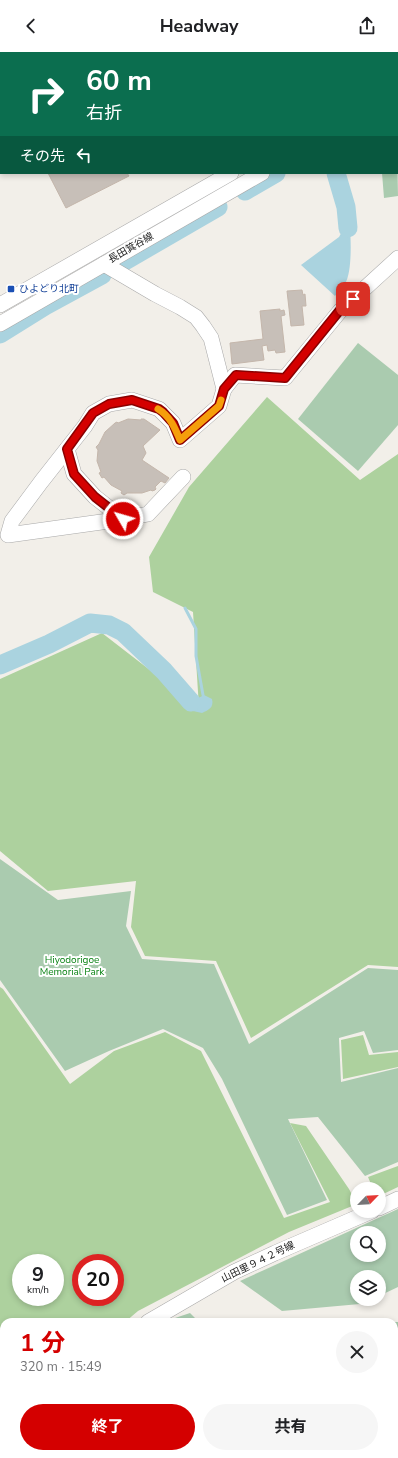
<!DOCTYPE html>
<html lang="ja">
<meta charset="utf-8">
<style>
body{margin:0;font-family:"Nunito Sans","Noto Sans JP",sans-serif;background:#f6f6f6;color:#202124;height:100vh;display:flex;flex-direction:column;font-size:15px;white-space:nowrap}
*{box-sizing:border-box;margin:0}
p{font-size:13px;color:#757577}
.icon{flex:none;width:22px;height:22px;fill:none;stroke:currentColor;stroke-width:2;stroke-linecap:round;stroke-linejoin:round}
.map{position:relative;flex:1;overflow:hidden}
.drawer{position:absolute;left:0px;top:1266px;width:398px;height:140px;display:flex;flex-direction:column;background:#fff;border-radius:12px 12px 0 0;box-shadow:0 2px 6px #0003}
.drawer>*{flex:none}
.banner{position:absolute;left:0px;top:0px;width:398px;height:122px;box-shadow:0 2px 6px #0003;background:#0b6e4f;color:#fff;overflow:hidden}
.needle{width:26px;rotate:65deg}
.tools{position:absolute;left:350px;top:1130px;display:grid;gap:8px}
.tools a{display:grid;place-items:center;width:36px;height:36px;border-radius:50%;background:#fff;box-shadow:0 2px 6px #0003;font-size:20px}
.speed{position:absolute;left:12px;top:1202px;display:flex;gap:8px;font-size:20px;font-weight:700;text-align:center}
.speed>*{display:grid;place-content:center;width:52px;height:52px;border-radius:50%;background:#fff;box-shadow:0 2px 6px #0003;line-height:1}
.speed small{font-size:10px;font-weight:400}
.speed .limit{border:6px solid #d22;background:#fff;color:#111}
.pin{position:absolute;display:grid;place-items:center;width:34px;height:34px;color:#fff;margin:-17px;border-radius:8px;box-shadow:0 2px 6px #0006}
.me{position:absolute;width:44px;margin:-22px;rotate:308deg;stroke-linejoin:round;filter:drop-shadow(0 0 3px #0008)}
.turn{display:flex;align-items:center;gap:14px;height:84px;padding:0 20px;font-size:18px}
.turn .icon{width:52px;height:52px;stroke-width:2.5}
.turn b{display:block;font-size:28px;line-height:34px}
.then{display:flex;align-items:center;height:38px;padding:0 20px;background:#0003;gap:8px;font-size:15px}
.round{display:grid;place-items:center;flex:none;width:42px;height:42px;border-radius:21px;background:#f6f6f6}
.headline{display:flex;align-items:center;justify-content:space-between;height:68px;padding:0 20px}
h1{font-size:24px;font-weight:700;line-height:30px;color:#d40000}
.button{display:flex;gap:8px;margin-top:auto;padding:8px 20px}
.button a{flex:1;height:46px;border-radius:24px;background:#d40000;color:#fff;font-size:16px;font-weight:700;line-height:46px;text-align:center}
.button a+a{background:#f6f6f6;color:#202124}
header{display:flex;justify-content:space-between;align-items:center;height:52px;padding:0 20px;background:#fff;font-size:18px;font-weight:700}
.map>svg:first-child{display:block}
.forest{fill:#add19e;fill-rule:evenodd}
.cemetery{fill:#aacbaf;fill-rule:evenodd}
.water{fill:#aad3df}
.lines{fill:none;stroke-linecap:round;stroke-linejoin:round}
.stream{stroke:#aad3df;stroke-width:3}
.river{stroke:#aad3df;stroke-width:19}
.building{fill:#c7bfb8;stroke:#c4b6ab}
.minor-casing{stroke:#a9a9a9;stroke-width:16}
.minor{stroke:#fff;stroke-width:15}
.route-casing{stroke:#8a0000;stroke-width:10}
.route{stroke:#d40000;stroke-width:7}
.slow{stroke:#f59e0b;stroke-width:7}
.transit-dot{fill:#1a4fb4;stroke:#fff;stroke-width:1.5}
.labels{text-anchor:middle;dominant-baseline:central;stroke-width:4;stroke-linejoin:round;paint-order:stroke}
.street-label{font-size:10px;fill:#222;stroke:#fff}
.transit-label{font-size:10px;fill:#164399;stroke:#fff;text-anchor:start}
.park-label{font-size:10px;fill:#0c8416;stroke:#fff}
</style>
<header><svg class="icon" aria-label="back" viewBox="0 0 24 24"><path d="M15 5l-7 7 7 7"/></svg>Headway<svg class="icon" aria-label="share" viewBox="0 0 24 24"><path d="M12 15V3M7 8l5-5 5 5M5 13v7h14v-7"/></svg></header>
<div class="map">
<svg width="398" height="1406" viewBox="0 0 398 1406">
<rect width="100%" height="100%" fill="#f2efe9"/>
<g class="forest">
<path d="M 267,345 L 360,428 L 398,402 L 398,915 L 368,913 L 251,986 L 216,909 L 145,904 L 131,875 L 136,829 L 48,839 L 0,799 L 0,627 L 102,581 L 199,656 L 193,560 L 153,540 L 149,505 L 189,435 Z"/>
<path d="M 0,935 L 3,937 L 70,1032 L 114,999 L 165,980 L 201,999 L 284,1166 L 330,1150 L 290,1071 L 306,1074 L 349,1137 L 357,1152 L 289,1180 L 138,1259 L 125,1270 L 4,1270 L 4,1323 L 0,1325 ZM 21,1211 L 55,1211 L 55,1245 L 21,1245 ZM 81,1211 L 115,1211 L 115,1245 L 81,1245 Z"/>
<path d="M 363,983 L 369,1003 L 398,1000 L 398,1015 L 343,1027 L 341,988 Z"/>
<path d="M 398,1114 L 398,1135 L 379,1144 L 379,1137 L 373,1137 L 368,1125 Z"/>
<path d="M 19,1402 L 130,1402 L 141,1406 L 14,1406 Z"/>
</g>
<g class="cemetery">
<path d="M 397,96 L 398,144 L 384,146 L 382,121 L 397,121 Z"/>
<path d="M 358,291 L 398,323 L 398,373 L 358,419 L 298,367 Z"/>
<path d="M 0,807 L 58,848 L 131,839 L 126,874 L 142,907 L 214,912 L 249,992 L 368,916 L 398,918 L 398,998 L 373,1001 L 364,979 L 339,986 L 341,1030 L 398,1016 L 398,1110 L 365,1124 L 318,1065 L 288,1067 L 327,1148 L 287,1163 L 222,1027 L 203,996 L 163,977 L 109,999 L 65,1019 L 0,928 Z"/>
<path d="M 398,1157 L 398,1235 L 379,1244 L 379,1225 L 357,1225 L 357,1247 L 375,1247 L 371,1251 L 282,1259 L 240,1229 ZM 357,1181 L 379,1181 L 379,1203 L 357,1203 Z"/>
<path d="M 190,1261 L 199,1270 L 167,1270 L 169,1268 Z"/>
<path d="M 394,1270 L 398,1270 L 398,1336 L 394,1333 Z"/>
<path d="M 4,1328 L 4,1395 L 0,1398 L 0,1330 Z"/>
<path d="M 394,1369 L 398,1371 L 398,1406 L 149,1406 L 136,1402 L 394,1402 Z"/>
</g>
<g class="water">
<path d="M 344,176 L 350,176 C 351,190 352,220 345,232 C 342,236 338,240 335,244 L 301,213 L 339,185 Z"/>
<path d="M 204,643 L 212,647 C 214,655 209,658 202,661 L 193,659 L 189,651 Z"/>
</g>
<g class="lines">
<path class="stream" d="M 185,556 L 196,577 L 196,604 L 203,643"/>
<g class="river">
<path d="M 336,121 L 346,155 L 348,176"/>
<path d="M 245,139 L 276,121"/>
<path d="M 123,210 L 218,155"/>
<path d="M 0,282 L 45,254 L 102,223"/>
<path d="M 0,613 L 49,592 L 90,571 L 109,573 L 123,580 L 164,619 L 191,650"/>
</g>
</g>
<g class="building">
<path d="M 186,0 L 244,0 L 244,1 L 187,1 Z"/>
<path d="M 293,0 L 326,0 L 293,1 Z"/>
<path d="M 48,121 L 127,121 L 129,124 L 66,156 Z"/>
<path d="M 302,238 L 303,243 L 305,242 L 306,254 L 302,254 L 304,273 L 291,274 L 287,239 Z"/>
<path d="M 280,257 L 280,259 L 284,258 L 285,263 L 281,264 L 285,300 L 276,301 L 275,298 L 268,299 L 267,293 L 262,294 L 264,308 L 232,312 L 230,291 L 263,287 L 260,259 Z"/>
<path d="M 128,367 L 141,368 L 141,367 L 144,367 L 160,378 L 143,394 L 146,401 L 142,408 L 169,426 L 165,431 L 161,429 L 155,435 L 156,437 L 155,438 L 152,439 L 151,438 L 142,441 L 127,441 L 124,443 L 121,441 L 122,439 L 111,433 L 104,425 L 102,426 L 99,421 L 101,420 L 97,409 L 98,398 L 96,395 L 99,392 L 105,380 L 115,371 L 117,370 L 118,371 Z"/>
</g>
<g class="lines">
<defs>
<g id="minor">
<path d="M 175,0 L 175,1"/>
<path d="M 397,44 L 398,43"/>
<path d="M 397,56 L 398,55"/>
<path d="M 104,212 L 155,242 L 180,255 L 196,265 L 203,274 L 211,286 L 224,337 L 219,354 L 180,388 L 173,371 L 159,357 L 132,348 L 109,352 L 93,361 L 85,374 L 41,430 L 12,469 L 8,483 L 123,467 L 148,462 L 183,425"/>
<path d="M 0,253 L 231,121"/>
<path d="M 0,272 L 262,121"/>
<path d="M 224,337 L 235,323 L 285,326 L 340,259 L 398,206"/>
<path d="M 67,397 L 74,422 L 95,445 L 123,467"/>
<path d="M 379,1156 L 398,1147"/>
<path d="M 148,1270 L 234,1220 L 275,1201 L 372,1159"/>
<path d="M 2,1406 L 7,1402"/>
</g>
</defs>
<use href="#minor" class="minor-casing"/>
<use href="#minor" class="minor"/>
</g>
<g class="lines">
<defs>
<path id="route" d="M 123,467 L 95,445 L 74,422 L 67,397 L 93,361 L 109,352 L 132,348 L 159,357 L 163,360 L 173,371 L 180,388 L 219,354 L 224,337 L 236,323 L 285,326 L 340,258 L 353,247"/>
</defs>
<use href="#route" class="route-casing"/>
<use href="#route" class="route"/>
<path class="slow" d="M 158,357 C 170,364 175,376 180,388 L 219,354 L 221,348"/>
</g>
<rect class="transit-dot" x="7" y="233" width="8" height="8" rx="2"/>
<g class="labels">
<g class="street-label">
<text transform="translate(131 196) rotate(-30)">長田箕谷線</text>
<text transform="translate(258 1210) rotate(-26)">山田里９４２号線</text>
</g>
<g class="transit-label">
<text x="19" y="237">ひよどり北町</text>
</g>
<g class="park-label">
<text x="72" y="908">Hiyodorigoe<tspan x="72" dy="12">Memorial Park</tspan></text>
</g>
</g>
</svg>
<div class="tools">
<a><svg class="needle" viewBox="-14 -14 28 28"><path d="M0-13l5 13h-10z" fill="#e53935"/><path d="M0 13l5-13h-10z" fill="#757577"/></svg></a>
<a><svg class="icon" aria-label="search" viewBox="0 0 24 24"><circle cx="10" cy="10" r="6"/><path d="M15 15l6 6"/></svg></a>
<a><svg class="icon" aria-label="layers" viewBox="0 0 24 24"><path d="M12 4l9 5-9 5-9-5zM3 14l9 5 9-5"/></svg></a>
</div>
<div class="speed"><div>9<small>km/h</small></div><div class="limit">20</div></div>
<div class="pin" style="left:353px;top:247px;background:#d93025"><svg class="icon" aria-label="arrive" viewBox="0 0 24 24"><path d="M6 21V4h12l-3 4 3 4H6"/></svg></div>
<svg class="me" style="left:123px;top:467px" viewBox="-20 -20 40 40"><circle r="17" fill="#d40000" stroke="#fff" stroke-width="3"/><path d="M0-11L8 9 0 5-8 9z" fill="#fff"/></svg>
<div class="banner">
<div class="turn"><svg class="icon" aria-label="right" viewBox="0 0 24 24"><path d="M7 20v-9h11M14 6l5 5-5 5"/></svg><div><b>60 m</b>右折</div></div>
<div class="then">その先<svg class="icon" aria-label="left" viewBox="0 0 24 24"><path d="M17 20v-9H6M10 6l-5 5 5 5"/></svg></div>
</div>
<section class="drawer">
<div class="headline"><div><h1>1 分</h1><p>320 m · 15:49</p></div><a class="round"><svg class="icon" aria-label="close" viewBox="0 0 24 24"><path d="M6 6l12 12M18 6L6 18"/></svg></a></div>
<div class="button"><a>終了</a><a>共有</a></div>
</section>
</div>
